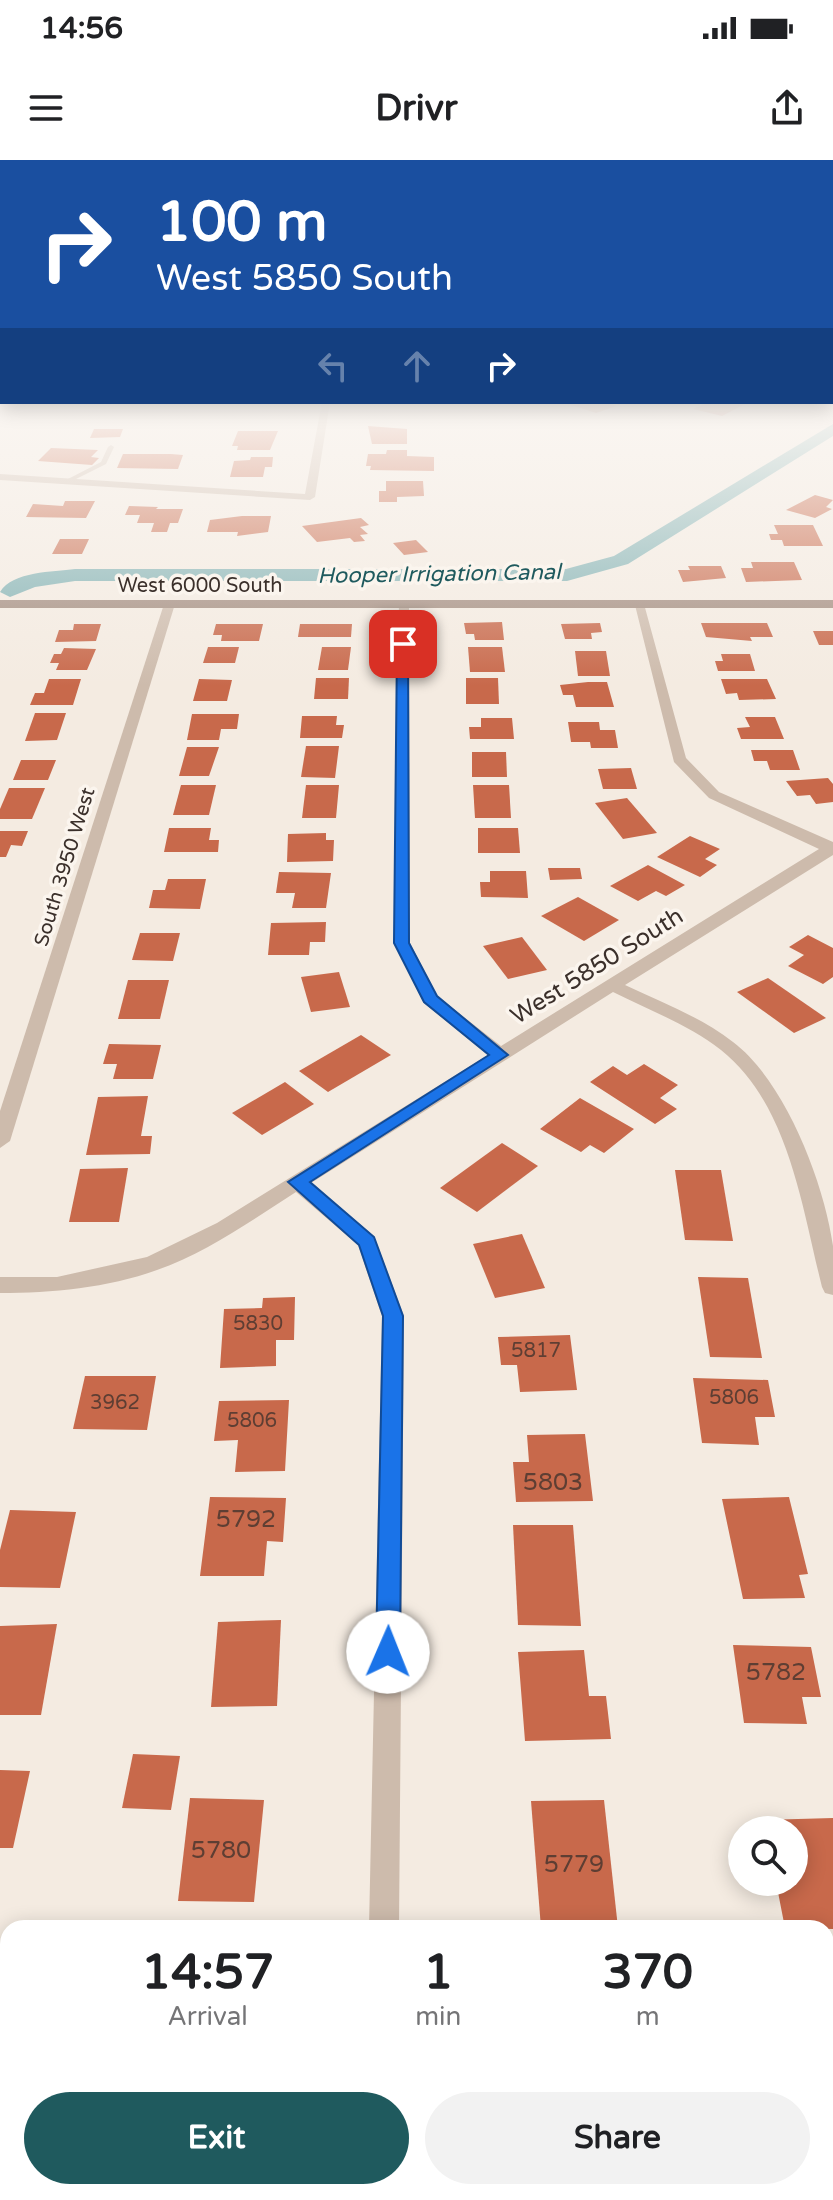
<!DOCTYPE html>
<style>
body{margin:0;font-family:"Varela Round",sans-serif;background:#f2f2f2;color:#202124;height:100vh;display:flex;flex-direction:column;font-size:30px;white-space:nowrap}
*{box-sizing:border-box;margin:0}
p{font-size:26px;color:#757577}
.icon{flex:none;width:44px;height:44px;fill:none;stroke:currentColor;stroke-width:2;stroke-linecap:round;stroke-linejoin:round}
.map{position:relative;flex:1;overflow:hidden}
.sheet{position:absolute;left:0px;top:1760px;width:834px;height:280px;display:flex;flex-direction:column;background:#fff;border-radius:24px 24px 0 0;box-shadow:0 4px 20px #0003}
.sheet>*{flex:none}
.guide{position:absolute;left:0px;top:0px;width:834px;height:244px;box-shadow:0 4px 20px #0003;background:#1a4fa0;color:#fff;overflow:hidden}
.buttons{position:absolute;left:728px;top:1656px;display:grid;gap:16px}
.buttons a{display:grid;place-items:center;width:80px;height:80px;border-radius:50%;background:#fff;box-shadow:0 4px 20px #0003;font-size:40px}
.pin{position:absolute;display:grid;place-items:center;width:68px;height:68px;color:#fff;margin:-34px;border-radius:16px;box-shadow:0 4px 12px #0006}
.me{position:absolute;width:88px;margin:-44px;rotate:1deg;stroke-linejoin:round;filter:drop-shadow(0 0 6px #0008)}
.turn{display:flex;align-items:center;gap:28px;height:168px;padding:0 24px;font-size:36px}
.turn .icon{width:104px;height:104px;stroke-width:2.5}
.turn b{display:block;font-size:56px;line-height:68px}
.lanes{display:flex;align-items:center;height:76px;padding:0 24px;background:#0003;justify-content:center;gap:40px;direction:ltr}
.lanes .off{opacity:.35}
.eta{display:flex;justify-content:space-evenly;align-items:center;height:136px;text-align:center}
.eta b{font-size:48px;font-weight:700;line-height:56px}
.primary-button{display:flex;gap:16px;margin-top:auto;padding:16px 24px}
.primary-button a{flex:1;height:92px;border-radius:48px;background:#1f5a5e;color:#fff;font-size:32px;font-weight:700;line-height:92px;text-align:center}
.primary-button a+a{background:#f2f2f2;color:#202124}
.status{display:flex;justify-content:space-between;align-items:center;height:56px;padding:0 40px;background:#fff;direction:ltr}
.status svg{height:22px;fill:currentColor}
header{display:flex;justify-content:space-between;align-items:center;height:104px;padding:0 24px;background:#fff;font-size:36px;font-weight:700}
.map>svg:first-child{display:block}
.lines{fill:none;stroke-linecap:round;stroke-linejoin:round}
.canal{fill:#7fb0b2;fill-rule:evenodd}
.building{fill:#c8694b}
.lane{fill:#cdbbac;fill-rule:evenodd}
.street{fill:#cdbbac;fill-rule:evenodd}
.secondary{fill:#a18a7d;fill-rule:evenodd}
.route{fill:#1a73e8;stroke:#114b97;stroke-width:2}
.labels{text-anchor:middle;dominant-baseline:central;stroke-width:7;stroke-linejoin:round;paint-order:stroke}
.far-street-label{font-size:20px;fill:#3b302b;stroke:#fbf5ee}
.number-label{font-size:20px;fill:#5e3e33}
.far-water-label{font-size:22px;font-style:italic;fill:#1f5a5e;stroke:#fbf5ee}
.street-label{font-size:24px;fill:#3b302b;stroke:#fbf5ee}
.near-number-label{font-size:24px;fill:#5e3e33}
</style>
<div class="status"><b>14:56</b><svg viewBox="0 0 49 12"><path d="M0 12V9h3v3zM5 12V6h3v6zM10 12V3h3v9zM15 12V0h3v12zM26 1h20v11H26zM47 4h2v5h-2z"/></svg></div>
<header><svg class="icon" aria-label="menu" viewBox="0 0 24 24"><path d="M4 6h16M4 12h16M4 18h16"/></svg>Drivr<svg class="icon" aria-label="share" viewBox="0 0 24 24"><path d="M12 15V3M7 8l5-5 5 5M5 13v7h14v-7"/></svg></header>
<div class="map">
<svg width="833" height="2040" viewBox="0 0 833 2040">
<rect width="100%" height="100%" fill="#f4ebe1"/>
<g class="lines">
<path class="canal" d="M 833,264 L 833,276 L 628,404 L 567,421 L 75,421 L 35,427 L 10,437 L 0,432 C 13,411 53,412 75,409 L 566,409 L 614,396 Z"/>
</g>
<g class="building">
<path d="M 575,242 L 604,242 L 617,246 L 596,253 L 568,244 Z"/>
<path d="M 709,242 L 737,242 L 745,244 L 722,256 L 693,249 Z"/>
<path d="M 368,266 L 407,269 L 407,284 L 372,284 Z"/>
<path d="M 94,269 L 123,269 L 120,277 L 90,278 Z"/>
<path d="M 238,271 L 278,271 L 270,290 L 237,290 L 238,286 L 232,286 Z"/>
<path d="M 51,288 L 98,290 L 91,297 L 99,298 L 92,305 L 38,301 Z"/>
<path d="M 387,290 L 407,290 L 407,296 L 434,297 L 434,311 L 370,310 L 371,306 L 366,306 L 368,294 L 386,294 Z"/>
<path d="M 123,294 L 171,294 L 183,295 L 178,309 L 117,308 Z"/>
<path d="M 251,297 L 273,297 L 272,307 L 265,307 L 263,317 L 230,317 L 234,301 L 250,300 Z"/>
<path d="M 386,321 L 423,321 L 424,336 L 397,337 L 397,342 L 379,342 L 379,331 L 386,331 Z"/>
<path d="M 815,335 L 833,340 L 826,347 L 832,349 L 815,358 L 786,350 Z"/>
<path d="M 65,341 L 95,341 L 86,358 L 26,357 L 33,344 L 63,346 Z"/>
<path d="M 129,346 L 158,347 L 156,349 L 183,349 L 178,363 L 170,363 L 167,372 L 151,372 L 154,363 L 137,363 L 140,355 L 125,355 Z"/>
<path d="M 242,356 L 271,356 L 268,372 L 237,376 L 238,372 L 207,372 L 210,360 Z"/>
<path d="M 361,358 L 369,365 L 360,367 L 368,374 L 360,375 L 365,381 L 354,382 L 350,378 L 317,382 L 302,366 Z"/>
<path d="M 774,365 L 813,365 L 823,386 L 784,386 L 782,380 L 771,380 L 769,374 L 778,374 Z"/>
<path d="M 60,379 L 89,379 L 82,394 L 52,394 Z"/>
<path d="M 416,380 L 428,392 L 404,395 L 393,383 Z"/>
<path d="M 751,402 L 794,402 L 802,420 L 746,422 L 741,408 L 753,408 Z"/>
<path d="M 688,406 L 721,406 L 726,418 L 683,422 L 678,410 L 690,410 Z"/>
<path d="M 502,462 L 504,480 L 475,480 L 474,474 L 466,474 L 464,463 Z"/>
<path d="M 600,463 L 602,472 L 591,473 L 592,479 L 565,479 L 561,464 Z"/>
<path d="M 701,463 L 767,463 L 773,477 L 750,477 L 752,481 L 706,477 Z"/>
<path d="M 74,464 L 101,464 L 96,481 L 55,482 L 59,470 L 73,470 Z"/>
<path d="M 216,464 L 263,464 L 259,481 L 221,481 L 222,475 L 213,475 Z"/>
<path d="M 300,464 L 352,464 L 351,477 L 298,477 Z"/>
<path d="M 813,471 L 833,471 L 833,485 L 819,485 Z"/>
<path d="M 208,487 L 239,487 L 235,503 L 203,503 Z"/>
<path d="M 322,487 L 351,487 L 348,510 L 318,510 Z"/>
<path d="M 468,487 L 502,487 L 505,512 L 470,512 Z"/>
<path d="M 64,488 L 96,489 L 87,510 L 56,510 L 59,503 L 50,503 L 54,494 L 61,494 Z"/>
<path d="M 575,491 L 606,491 L 610,516 L 578,516 Z"/>
<path d="M 721,494 L 750,494 L 755,511 L 718,511 L 715,501 L 723,501 Z"/>
<path d="M 316,518 L 349,518 L 348,539 L 314,539 Z"/>
<path d="M 466,518 L 498,518 L 499,544 L 466,544 Z"/>
<path d="M 49,519 L 81,519 L 73,545 L 30,545 L 35,533 L 44,533 Z"/>
<path d="M 199,519 L 232,520 L 227,541 L 193,541 Z"/>
<path d="M 721,519 L 767,519 L 776,539 L 739,540 L 737,533 L 726,534 Z"/>
<path d="M 588,522 L 607,522 L 614,547 L 576,547 L 573,535 L 563,535 L 560,525 Z"/>
<path d="M 35,553 L 66,553 L 57,580 L 25,581 Z"/>
<path d="M 192,554 L 239,554 L 237,569 L 221,569 L 219,580 L 187,580 Z"/>
<path d="M 302,556 L 337,556 L 336,565 L 344,565 L 342,578 L 300,578 Z"/>
<path d="M 745,557 L 775,557 L 784,579 L 741,579 L 737,568 L 750,567 Z"/>
<path d="M 481,558 L 512,558 L 514,579 L 470,579 L 469,567 L 481,567 Z"/>
<path d="M 568,562 L 599,562 L 600,570 L 615,570 L 618,588 L 591,588 L 590,582 L 571,582 Z"/>
<path d="M 306,586 L 339,586 L 335,618 L 301,617 Z"/>
<path d="M 187,587 L 219,587 L 209,616 L 179,616 Z"/>
<path d="M 751,590 L 793,590 L 800,610 L 770,610 L 767,601 L 754,601 Z"/>
<path d="M 472,592 L 506,592 L 507,617 L 472,617 Z"/>
<path d="M 21,600 L 56,600 L 48,620 L 13,620 Z"/>
<path d="M 631,608 L 637,629 L 603,629 L 598,609 Z"/>
<path d="M 828,618 L 833,624 L 833,642 L 816,644 L 810,635 L 797,636 L 786,621 Z"/>
<path d="M 181,625 L 216,625 L 209,655 L 173,655 Z"/>
<path d="M 306,625 L 339,625 L 336,658 L 302,658 Z"/>
<path d="M 473,625 L 509,625 L 511,658 L 475,658 Z"/>
<path d="M 9,628 L 45,628 L 32,659 L 0,659 L 0,649 Z"/>
<path d="M 627,638 L 657,673 L 623,679 L 595,643 Z"/>
<path d="M 169,668 L 211,668 L 209,680 L 219,680 L 218,692 L 164,692 Z"/>
<path d="M 478,668 L 518,668 L 520,693 L 478,693 Z"/>
<path d="M 0,671 L 28,671 L 22,686 L 11,685 L 6,697 L 0,697 Z"/>
<path d="M 326,673 L 326,680 L 334,680 L 333,701 L 287,702 L 288,674 Z"/>
<path d="M 690,676 L 720,689 L 705,699 L 717,705 L 700,717 L 657,697 Z"/>
<path d="M 648,705 L 685,725 L 666,736 L 656,731 L 638,741 L 610,726 Z"/>
<path d="M 548,708 L 580,708 L 582,719 L 550,720 Z"/>
<path d="M 490,711 L 526,711 L 528,738 L 481,737 L 480,722 L 490,722 Z"/>
<path d="M 279,712 L 331,713 L 326,748 L 292,748 L 295,733 L 276,733 Z"/>
<path d="M 168,719 L 206,719 L 200,749 L 149,748 L 153,730 L 165,730 Z"/>
<path d="M 578,737 L 619,760 L 584,781 L 541,756 Z"/>
<path d="M 326,762 L 325,782 L 310,782 L 309,795 L 268,795 L 271,763 Z"/>
<path d="M 140,773 L 180,773 L 173,801 L 132,800 Z"/>
<path d="M 808,775 L 833,788 L 833,817 L 823,824 L 788,806 L 804,795 L 789,787 Z"/>
<path d="M 522,777 L 547,810 L 508,819 L 483,786 Z"/>
<path d="M 339,812 L 350,847 L 311,852 L 301,817 Z"/>
<path d="M 768,818 L 826,858 L 794,873 L 737,832 Z"/>
<path d="M 128,820 L 169,820 L 160,859 L 118,859 Z"/>
<path d="M 361,875 L 391,895 L 328,932 L 299,911 Z"/>
<path d="M 109,884 L 161,885 L 153,919 L 113,919 L 117,904 L 103,904 Z"/>
<path d="M 644,904 L 678,925 L 660,938 L 677,949 L 655,964 L 590,922 L 613,906 L 627,915 Z"/>
<path d="M 285,922 L 314,944 L 262,975 L 232,953 Z"/>
<path d="M 148,936 L 141,976 L 152,976 L 150,994 L 86,995 L 98,937 Z"/>
<path d="M 580,938 L 634,969 L 604,993 L 590,985 L 581,992 L 540,969 Z"/>
<path d="M 502,983 L 538,1006 L 477,1052 L 440,1028 Z"/>
<path d="M 128,1008 L 119,1062 L 69,1062 L 80,1009 Z"/>
<path d="M 675,1010 L 721,1010 L 733,1081 L 685,1080 Z"/>
<path d="M 522,1074 L 545,1128 L 495,1138 L 473,1084 Z"/>
<path d="M 698,1117 L 748,1118 L 762,1198 L 710,1197 Z"/>
<path d="M 295,1137 L 294,1180 L 276,1180 L 276,1206 L 220,1208 L 224,1149 L 262,1148 L 263,1138 Z"/>
<path d="M 570,1175 L 577,1230 L 520,1232 L 517,1205 L 501,1205 L 498,1177 Z"/>
<path d="M 85,1216 L 156,1216 L 147,1270 L 73,1269 Z"/>
<path d="M 693,1218 L 768,1220 L 775,1257 L 755,1257 L 759,1285 L 702,1283 Z"/>
<path d="M 289,1240 L 285,1311 L 235,1312 L 238,1280 L 214,1281 L 219,1241 Z"/>
<path d="M 585,1274 L 593,1341 L 516,1342 L 513,1302 L 529,1302 L 527,1275 Z"/>
<path d="M 210,1337 L 286,1338 L 283,1382 L 267,1381 L 264,1416 L 200,1416 Z"/>
<path d="M 789,1337 L 808,1414 L 799,1415 L 805,1438 L 743,1439 L 722,1339 Z"/>
<path d="M 10,1350 L 76,1352 L 60,1428 L 0,1427 L 0,1390 Z"/>
<path d="M 513,1365 L 573,1365 L 581,1466 L 518,1465 Z"/>
<path d="M 281,1460 L 277,1546 L 211,1547 L 218,1462 Z"/>
<path d="M 57,1464 L 41,1555 L 0,1555 L 0,1466 Z"/>
<path d="M 733,1485 L 811,1487 L 821,1537 L 802,1537 L 807,1564 L 744,1563 Z"/>
<path d="M 584,1490 L 589,1536 L 606,1536 L 611,1579 L 525,1581 L 518,1492 Z"/>
<path d="M 133,1594 L 180,1596 L 171,1650 L 122,1648 Z"/>
<path d="M 0,1610 L 30,1611 L 13,1688 L 0,1688 Z"/>
<path d="M 190,1638 L 264,1640 L 254,1742 L 178,1741 Z"/>
<path d="M 604,1640 L 618,1768 L 541,1768 L 531,1641 Z"/>
<path d="M 833,1658 L 833,1769 L 785,1768 L 776,1722 L 794,1722 L 794,1670 L 765,1670 L 763,1660 Z"/>
<rect x="826" y="1817" width="7" height="128"/>
<path d="M 118,2032 L 233,2032 L 232,2040 L 117,2040 Z"/>
<path d="M 554,2032 L 622,2032 L 623,2040 L 555,2040 Z"/>
</g>
<g class="lines">
<path class="lane" d="M 111,285 L 114,287 L 106,304 L 70,322 L 66,322 L 66,320 L 101,302 L 108,287 Z"/>
<g class="street">
<path d="M 322,242 L 330,242 L 315,337 L 310,340 L 0,320 L 0,314 L 305,334 Z"/>
<path d="M 165,441 L 175,444 L 10,981 L 0,988 L 0,951 Z"/>
<path d="M 399,441 L 409,444 L 410,783 L 437,836 L 501,886 L 819,689 L 709,638 L 674,602 L 634,441 L 644,444 L 686,598 L 719,632 L 833,682 L 833,695 L 625,825 C 661,842 701,857 733,882 C 785,921 824,1022 833,1086 C 833,1102 833,1119 833,1135 L 825,1133 L 822,1127 C 802,1048 789,944 721,890 C 689,865 649,850 613,832 L 311,1023 L 374,1076 L 404,1156 L 399,1768 L 369,1768 L 382,1156 L 358,1085 L 296,1032 C 252,1060 206,1093 157,1110 C 107,1128 52,1133 0,1133 L 0,1117 L 57,1117 L 147,1097 L 217,1063 L 488,895 L 424,843 L 394,783 Z"/>
<path d="M 363,2032 L 397,2032 L 396,2040 L 362,2040 Z"/>
</g>
<rect class="secondary" x="0" y="440" width="833" height="8"/>
</g>
<linearGradient id="sky" x2="0" y2="1"><stop stop-color="#7eb2d2"/><stop offset="0.46" stop-color="#faf6f2"/><stop offset="1" stop-color="#faf6f2" stop-opacity="0"/></linearGradient>
<rect width="833" height="526" fill="url(#sky)"/>
<path class="route" d="M 403,481 L 408,484 L 409,783 L 437,836 L 508,895 L 310,1022 L 374,1077 L 403,1156 L 400,1492 L 396,1500 L 388,1504 L 379,1500 L 376,1492 L 383,1156 L 359,1085 L 288,1022 L 489,895 L 424,842 L 394,783 L 397,484 Z"/>
<g class="labels">
<g class="far-street-label">
<text x="200" y="426">West 6000 South</text>
<text transform="translate(65 707) rotate(-73)">South 3950 West</text>
</g>
<g class="number-label">
<text x="258" y="1164">5830</text>
<text x="536" y="1191">5817</text>
<text x="734" y="1238">5806</text>
<text x="115" y="1243">3962</text>
<text x="252" y="1261">5806</text>
</g>
<g class="far-water-label">
<text transform="translate(439 414) rotate(-1)">Hooper Irrigation Canal</text>
</g>
<g class="street-label">
<text transform="translate(597 806) rotate(-32)">West 5850 South</text>
</g>
<g class="near-number-label">
<text x="553" y="1322">5803</text>
<text x="246" y="1359">5792</text>
<text x="776" y="1512">5782</text>
<text x="221" y="1690">5780</text>
<text x="574" y="1704">5779</text>
</g>
</g>
</svg>
<div class="buttons">
<a><svg class="icon" aria-label="search" viewBox="0 0 24 24"><circle cx="10" cy="10" r="6"/><path d="M15 15l6 6"/></svg></a>
</div>
<div class="pin" style="left:403px;top:484px;background:#d93025"><svg class="icon" aria-label="arrive" viewBox="0 0 24 24"><path d="M6 21V4h12l-3 4 3 4H6"/></svg></div>
<svg class="me" style="left:388px;top:1492px" viewBox="-20 -20 40 40"><circle r="19" fill="#fff"/><path d="M0-13L10 11 0 6-10 11z" fill="#1a73e8"/></svg>
<div class="guide">
<div class="turn"><svg class="icon" aria-label="right" viewBox="0 0 24 24"><path d="M7 20v-9h11M14 6l5 5-5 5"/></svg><div><b>100 m</b>West 5850 South</div></div>
<div class="lanes"><svg class="icon off" aria-label="left" viewBox="0 0 24 24"><path d="M17 20v-9H6M10 6l-5 5 5 5"/></svg><svg class="icon off" aria-label="ahead" viewBox="0 0 24 24"><path d="M12 20V5M6 11l6-6 6 6"/></svg><svg class="icon" aria-label="right" viewBox="0 0 24 24"><path d="M7 20v-9h11M14 6l5 5-5 5"/></svg></div>
</div>
<section class="sheet">
<div class="eta">
<div><b>14:57</b><p>Arrival</p></div>
<div><b>1</b><p>min</p></div>
<div><b>370</b><p>m</p></div>
</div>
<div class="primary-button"><a>Exit</a><a>Share</a></div>
</section>
</div>
